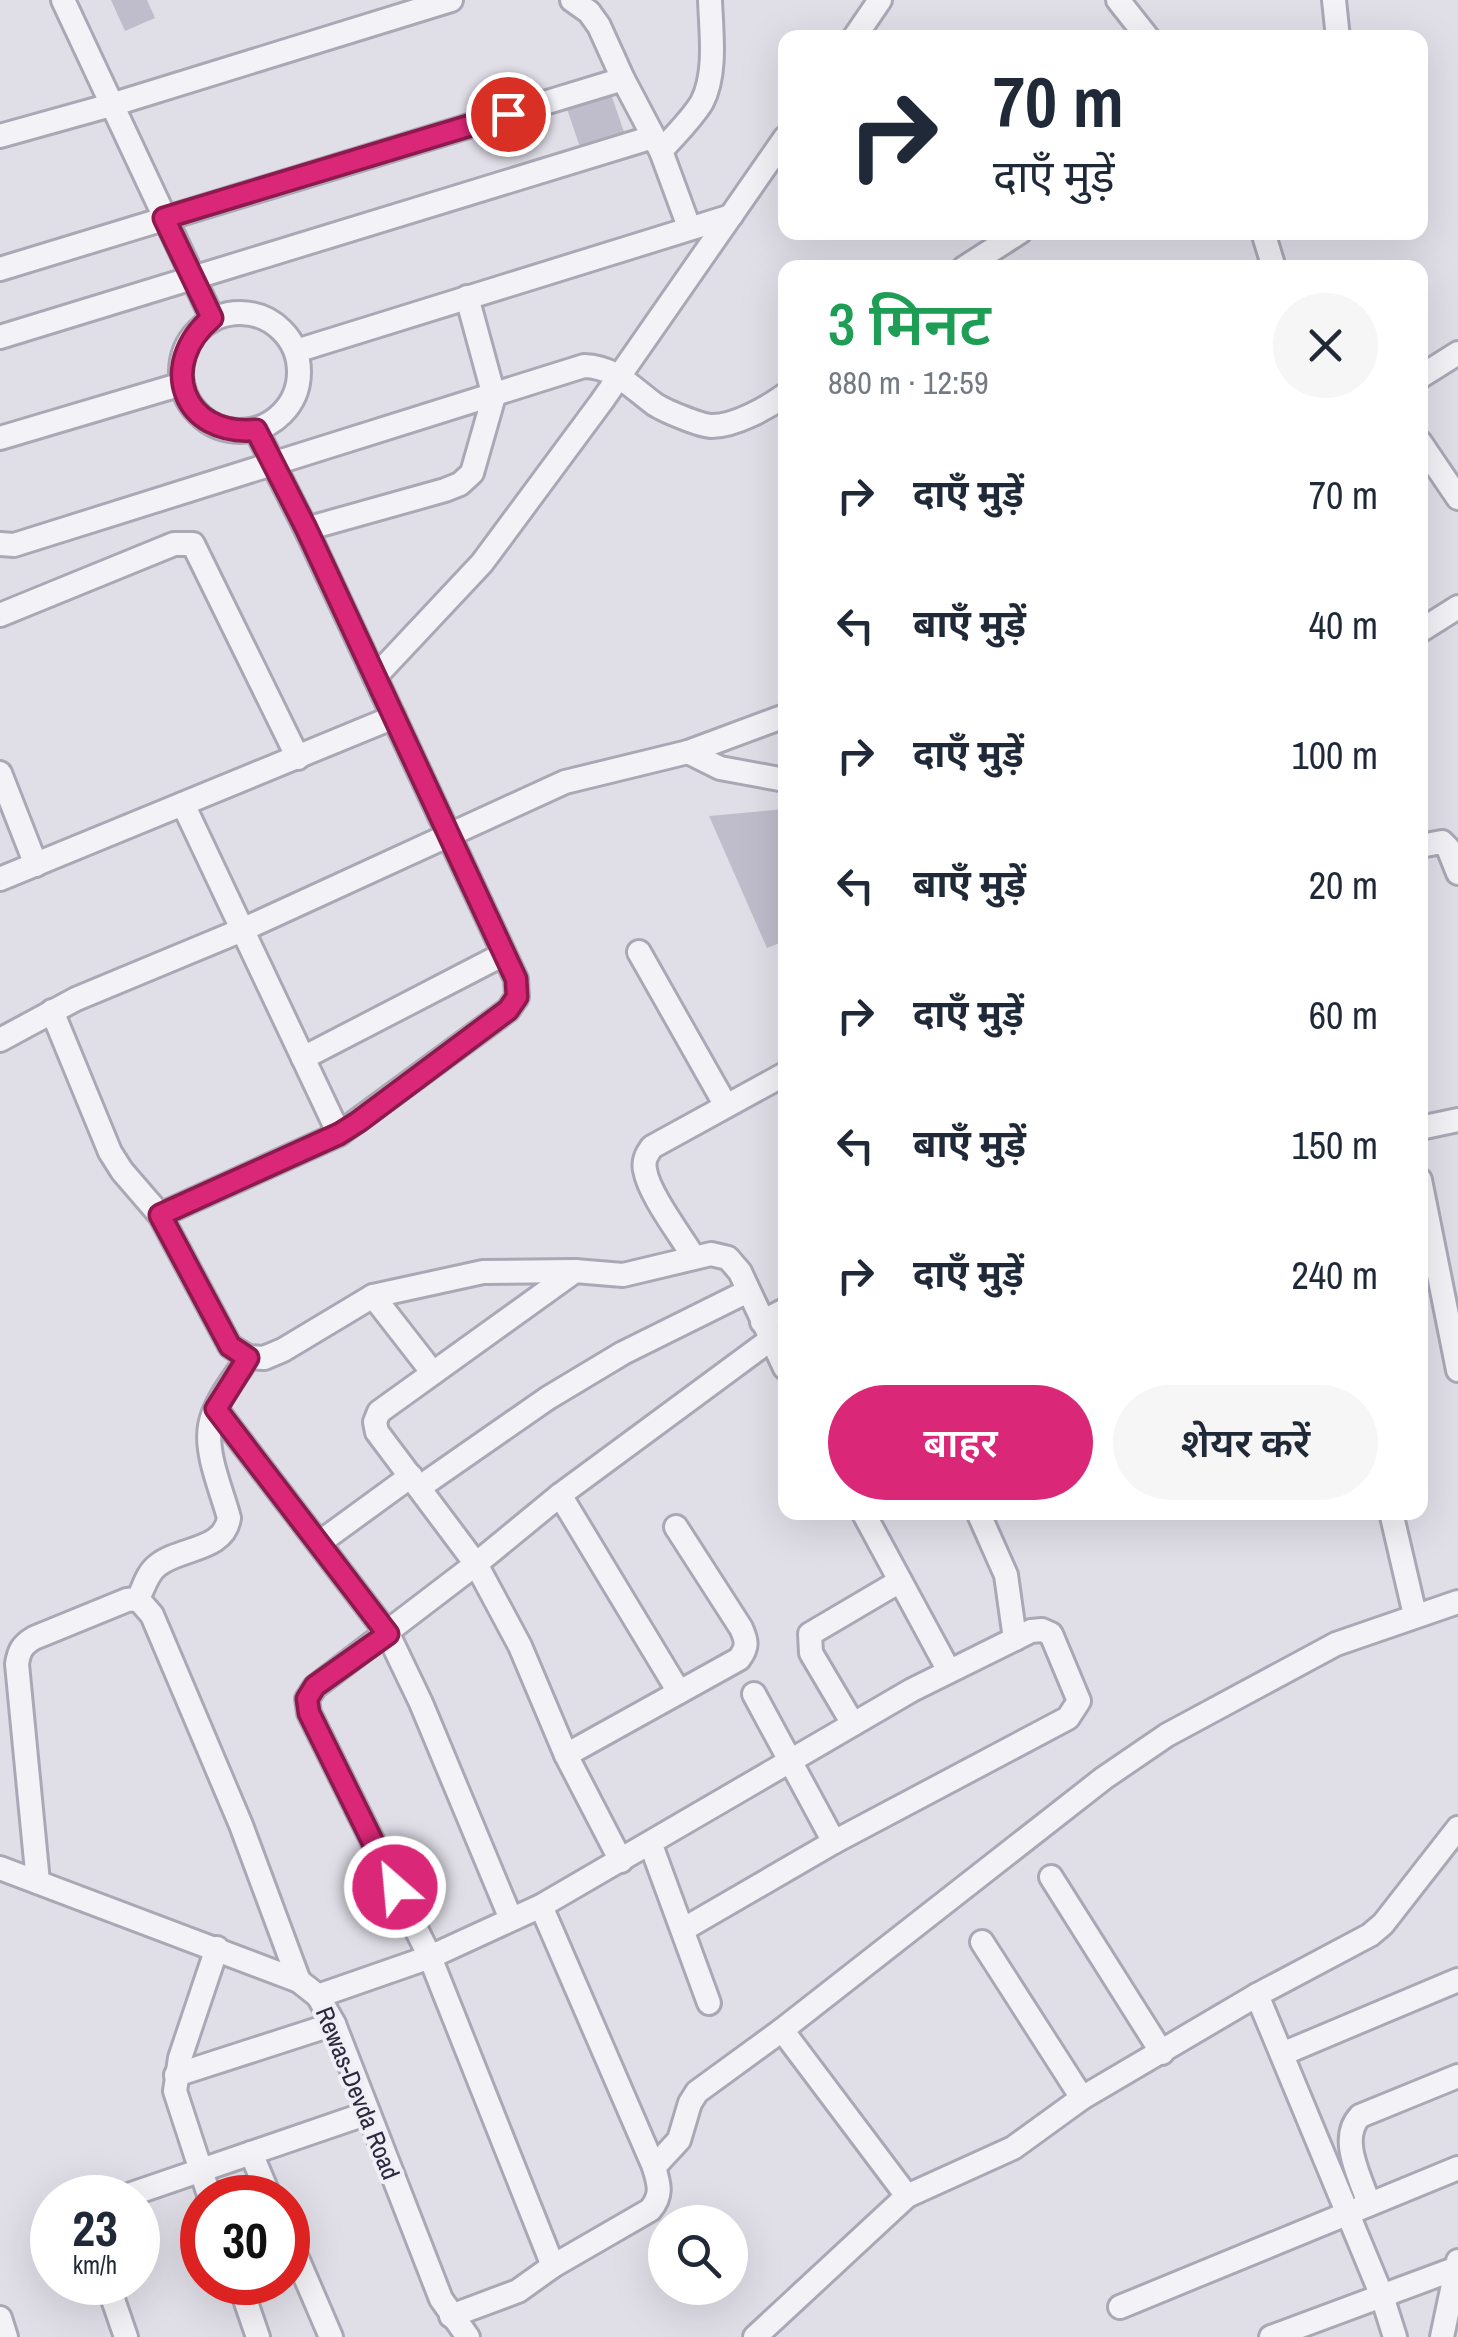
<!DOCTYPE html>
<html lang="hi">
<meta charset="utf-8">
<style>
body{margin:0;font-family:"Archivo Narrow","Noto Sans Devanagari",sans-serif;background:#f6f6f7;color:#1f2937;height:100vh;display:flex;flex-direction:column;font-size:38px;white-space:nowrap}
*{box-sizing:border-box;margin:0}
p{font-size:32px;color:#747a83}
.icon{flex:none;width:55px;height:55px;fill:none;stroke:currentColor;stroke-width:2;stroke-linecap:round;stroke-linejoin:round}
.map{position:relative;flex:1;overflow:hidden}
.details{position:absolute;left:778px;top:260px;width:650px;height:1260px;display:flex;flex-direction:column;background:#fff;border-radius:20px;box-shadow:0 10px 40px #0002}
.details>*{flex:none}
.guide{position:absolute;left:778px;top:30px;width:650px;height:210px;border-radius:20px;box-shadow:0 10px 40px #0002;background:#fff;color:#1f2937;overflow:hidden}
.fabs{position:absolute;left:648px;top:2205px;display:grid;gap:20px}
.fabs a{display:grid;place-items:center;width:100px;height:100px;border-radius:50%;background:#fff;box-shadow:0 10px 40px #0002;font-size:50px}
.speed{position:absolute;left:30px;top:2175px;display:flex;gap:20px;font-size:50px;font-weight:700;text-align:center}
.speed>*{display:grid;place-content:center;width:130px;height:130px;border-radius:50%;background:#fff;box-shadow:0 10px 40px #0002;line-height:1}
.speed small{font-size:25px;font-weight:400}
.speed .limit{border:15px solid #d22;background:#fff;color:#111}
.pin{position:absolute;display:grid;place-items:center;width:85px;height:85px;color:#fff;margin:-42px;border:5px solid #fff;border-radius:50%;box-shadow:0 2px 10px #0007}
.me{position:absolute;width:110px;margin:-55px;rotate:333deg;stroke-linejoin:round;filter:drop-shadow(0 0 8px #0008)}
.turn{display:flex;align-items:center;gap:35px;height:210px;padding:0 50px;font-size:45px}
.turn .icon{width:130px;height:130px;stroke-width:2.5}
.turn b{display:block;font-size:70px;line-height:85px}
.round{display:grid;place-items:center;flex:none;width:105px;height:105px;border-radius:52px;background:#f6f6f7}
.summary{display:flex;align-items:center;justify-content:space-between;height:170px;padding:0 50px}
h1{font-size:60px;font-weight:600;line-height:75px;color:#1e9e55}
.button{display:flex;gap:20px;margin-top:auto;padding:20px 50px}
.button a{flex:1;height:115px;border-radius:60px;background:#db2777;color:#fff;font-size:40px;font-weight:600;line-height:115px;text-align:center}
.button a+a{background:#f6f6f7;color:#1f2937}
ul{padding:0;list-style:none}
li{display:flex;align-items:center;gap:30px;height:130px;padding:0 50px}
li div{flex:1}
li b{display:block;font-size:38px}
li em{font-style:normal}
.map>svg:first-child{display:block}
.building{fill:#bfbdcb}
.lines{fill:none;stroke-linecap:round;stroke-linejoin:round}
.minor-casing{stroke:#aaa8b5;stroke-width:28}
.minor{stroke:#f3f2f7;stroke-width:22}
.route-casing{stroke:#8e194d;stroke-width:25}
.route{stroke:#db2777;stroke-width:18}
.labels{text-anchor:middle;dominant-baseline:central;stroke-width:8;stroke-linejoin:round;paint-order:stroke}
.street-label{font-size:25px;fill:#2c283f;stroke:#f0eff6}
</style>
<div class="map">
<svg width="1458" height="2337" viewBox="0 0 1458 2337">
<rect width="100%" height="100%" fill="#e0dfe8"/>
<g class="building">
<path d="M 111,0 L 147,0 L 155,18 L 125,31 Z"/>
<path d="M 610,91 L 625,135 L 581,150 L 566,106 Z"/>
<path d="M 785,809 L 785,941 L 767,948 L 709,816 Z"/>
</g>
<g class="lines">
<defs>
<g id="minor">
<path d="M 63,0 L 212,318"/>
<path d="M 572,0 L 589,12 L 599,26 L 623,79 L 661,151 L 689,227"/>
<path d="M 1118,0 L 1148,38"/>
<path d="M 1334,0 L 1338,38"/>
<path d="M 854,38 L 880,0"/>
<path d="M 0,136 L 111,105 L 451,0"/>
<path d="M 661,151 C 674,136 692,119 702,102 C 717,73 711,31 710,0"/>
<path d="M 1263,232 L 1274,268"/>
<path d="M 964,268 L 1020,232"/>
<path d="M 0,269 L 623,79"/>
<circle cx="240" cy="372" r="59"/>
<path d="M 0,337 L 653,137"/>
<path d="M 296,351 L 731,216"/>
<path d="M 1420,377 L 1458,353"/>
<path d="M 0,438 L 182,384"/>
<path d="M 1420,442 L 1458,498"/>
<path d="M 306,529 L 445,490 L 460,484 L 472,473 L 494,396 L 467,297"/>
<path d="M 0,544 L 14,545 L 584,366 C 614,367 629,385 653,403 C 662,410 701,426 712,426 C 735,426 767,408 785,395"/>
<path d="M 0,615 L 174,544 L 193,544 L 298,758"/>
<path d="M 1420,631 L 1458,607"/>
<path d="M 375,677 L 482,563 L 602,401 L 785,138"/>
<path d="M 688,752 L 720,768 L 785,780"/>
<path d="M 0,773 L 36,865"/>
<path d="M 183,804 L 339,1134"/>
<path d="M 1420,846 L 1442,842 L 1448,848 L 1458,873"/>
<path d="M 0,879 L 394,717"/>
<path d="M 639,952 L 725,1104"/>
<path d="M 52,1011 L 110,1152 L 122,1171 L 160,1215 L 230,1346 L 248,1357 L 264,1358 L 283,1350 L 373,1296 L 483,1272 L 575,1271 L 623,1275 L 711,1254 L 728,1258 L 740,1272 L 785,1368"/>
<path d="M 0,1040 L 76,999 L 242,930 L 565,782 L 688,752 L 785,716"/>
<path d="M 303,1058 L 504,954"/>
<path d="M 1420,1128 L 1458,1120"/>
<path d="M 1420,1180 L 1458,1370"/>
<path d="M 160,1215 L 339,1134 L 508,1010 L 517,997 L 516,979 L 306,529 L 256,430"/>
<path d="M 693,1256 C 679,1233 649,1194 645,1170 C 643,1160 647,1154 652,1147 L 785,1074"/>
<path d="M 575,1271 L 379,1412 L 375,1422 L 377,1432 L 476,1564 L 520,1646 L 566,1755 L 621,1861"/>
<path d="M 373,1296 L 433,1373"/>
<path d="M 762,1322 L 785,1310"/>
<path d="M 216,1409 L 388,1634 L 421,1703 L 511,1919"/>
<path d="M 420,1487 L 548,1398 L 623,1353 L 748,1291"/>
<path d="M 560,1495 L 679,1692"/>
<path d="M 863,1512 L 949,1671"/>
<path d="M 978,1512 L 1006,1575 L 1015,1639"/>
<path d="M 1391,1512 L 1415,1615"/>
<path d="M 319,1543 L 411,1476"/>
<path d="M 138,1599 C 144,1587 147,1573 158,1565 C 181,1547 224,1551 229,1518 C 222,1491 205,1454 210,1426 C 214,1402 235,1378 248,1357"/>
<path d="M 754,1694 L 834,1842"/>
<path d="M 853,1724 L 811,1653 L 810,1634 L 900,1581"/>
<path d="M 566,1755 L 739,1659 C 748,1647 747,1641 741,1628 L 676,1527"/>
<path d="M 651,1845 L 709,2003"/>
<path d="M 0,1868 L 299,1981 L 318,1996 L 334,2024 L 441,2299 L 468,2337"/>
<path d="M 1051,1877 L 1162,2053"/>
<path d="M 38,1882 L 17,1664 C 19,1651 22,1645 34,1638 L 127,1600 L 138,1599 L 152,1615 L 241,1825 L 299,1981"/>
<path d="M 982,1942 L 1082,2098"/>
<path d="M 1257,1995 L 1382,2296 L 1395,2337"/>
<path d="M 318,1996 L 430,1957 L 541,1906 L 912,1690 L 1031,1631 L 1042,1630 L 1051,1634 L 1079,1701 L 1068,1718 L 834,1842 L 684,1929"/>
<path d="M 782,2030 L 907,2196"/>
<path d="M 1282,2054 L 1458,1980"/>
<path d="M 176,2075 L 334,2024"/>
<path d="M 251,2153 L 270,2198"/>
<path d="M 654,2167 L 679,2140 L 690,2103 L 697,2092 L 782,2030 L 1104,1778 L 1167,1735 L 1336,1644 L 1458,1602"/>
<path d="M 120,2198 L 368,2113"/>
<path d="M 210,2198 L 175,2091 L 180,2058 L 217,1948"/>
<path d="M 1369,2204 C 1361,2178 1338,2139 1360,2116 L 1458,2076"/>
<path d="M 288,2237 L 331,2337"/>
<path d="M 553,2266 L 430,1957 L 309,1713 L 307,1699 L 315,1687 L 476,1564 L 560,1495 L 770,1340"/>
<path d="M 107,2282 L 126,2337"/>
<path d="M 239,2282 L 258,2337"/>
<path d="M 1120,2307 L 1458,2168"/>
<path d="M 451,2316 L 518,2291 L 553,2266 L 650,2210 C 663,2195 659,2184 654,2167 L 541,1906"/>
<path d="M 0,2318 L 6,2337"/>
<path d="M 755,2337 L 907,2196 L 1013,2148 L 1082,2098 L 1257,1995 L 1370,1935 L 1383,1924 L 1458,1828"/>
<path d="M 1271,2337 L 1457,2268"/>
<path d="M 1442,2337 L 1458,2261"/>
</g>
</defs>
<use href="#minor" class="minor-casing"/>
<use href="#minor" class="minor"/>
</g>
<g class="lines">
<defs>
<path id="route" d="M 395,1887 L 309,1713 L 307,1699 L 315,1686 L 388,1634 L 216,1409 L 248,1358 L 230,1346 L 160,1215 L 339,1134 L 358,1122 L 508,1010 L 517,997 L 516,979 L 306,528 L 256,430 C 182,437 157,364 212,318 L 164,218 L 508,114"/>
</defs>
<use href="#route" class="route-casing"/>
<use href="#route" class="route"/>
</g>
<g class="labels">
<g class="street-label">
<text transform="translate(358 2093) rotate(68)">Rewas-Devda Road</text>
</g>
</g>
</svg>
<div class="fabs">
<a><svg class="icon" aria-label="search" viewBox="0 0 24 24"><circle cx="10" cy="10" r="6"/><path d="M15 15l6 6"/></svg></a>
</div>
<div class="speed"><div>23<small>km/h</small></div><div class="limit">30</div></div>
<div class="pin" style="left:508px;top:114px;background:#d93025"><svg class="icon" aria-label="arrive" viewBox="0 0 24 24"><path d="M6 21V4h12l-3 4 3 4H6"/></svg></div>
<svg class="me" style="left:395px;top:1887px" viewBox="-20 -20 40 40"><circle r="17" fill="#db2777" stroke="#fff" stroke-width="3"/><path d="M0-11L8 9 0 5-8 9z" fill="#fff"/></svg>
<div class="guide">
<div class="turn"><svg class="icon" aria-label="right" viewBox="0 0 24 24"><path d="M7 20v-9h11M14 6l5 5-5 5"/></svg><div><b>70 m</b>दाएँ मुड़ें</div></div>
</div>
<section class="details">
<div class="summary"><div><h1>3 मिनट</h1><p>880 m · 12:59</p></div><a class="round"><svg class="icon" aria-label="close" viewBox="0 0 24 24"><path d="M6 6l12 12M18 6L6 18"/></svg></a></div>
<ul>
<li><svg class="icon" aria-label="right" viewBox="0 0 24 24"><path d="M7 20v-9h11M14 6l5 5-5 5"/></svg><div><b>दाएँ मुड़ें</b></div><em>70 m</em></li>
<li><svg class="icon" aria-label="left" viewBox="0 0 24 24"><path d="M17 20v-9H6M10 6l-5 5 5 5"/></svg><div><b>बाएँ मुड़ें</b></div><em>40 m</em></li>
<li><svg class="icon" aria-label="right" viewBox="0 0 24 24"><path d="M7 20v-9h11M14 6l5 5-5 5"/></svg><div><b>दाएँ मुड़ें</b></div><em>100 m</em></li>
<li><svg class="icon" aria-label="left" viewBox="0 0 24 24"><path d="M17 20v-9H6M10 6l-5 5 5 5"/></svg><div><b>बाएँ मुड़ें</b></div><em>20 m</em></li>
<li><svg class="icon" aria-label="right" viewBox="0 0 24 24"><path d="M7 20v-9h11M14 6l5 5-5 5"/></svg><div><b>दाएँ मुड़ें</b></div><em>60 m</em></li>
<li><svg class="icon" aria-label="left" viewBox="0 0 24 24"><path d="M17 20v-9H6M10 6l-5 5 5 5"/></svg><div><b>बाएँ मुड़ें</b></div><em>150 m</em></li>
<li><svg class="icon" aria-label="right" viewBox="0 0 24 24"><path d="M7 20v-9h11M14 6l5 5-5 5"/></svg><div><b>दाएँ मुड़ें</b></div><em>240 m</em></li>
</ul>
<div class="button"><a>बाहर</a><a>शेयर करें</a></div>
</section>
</div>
